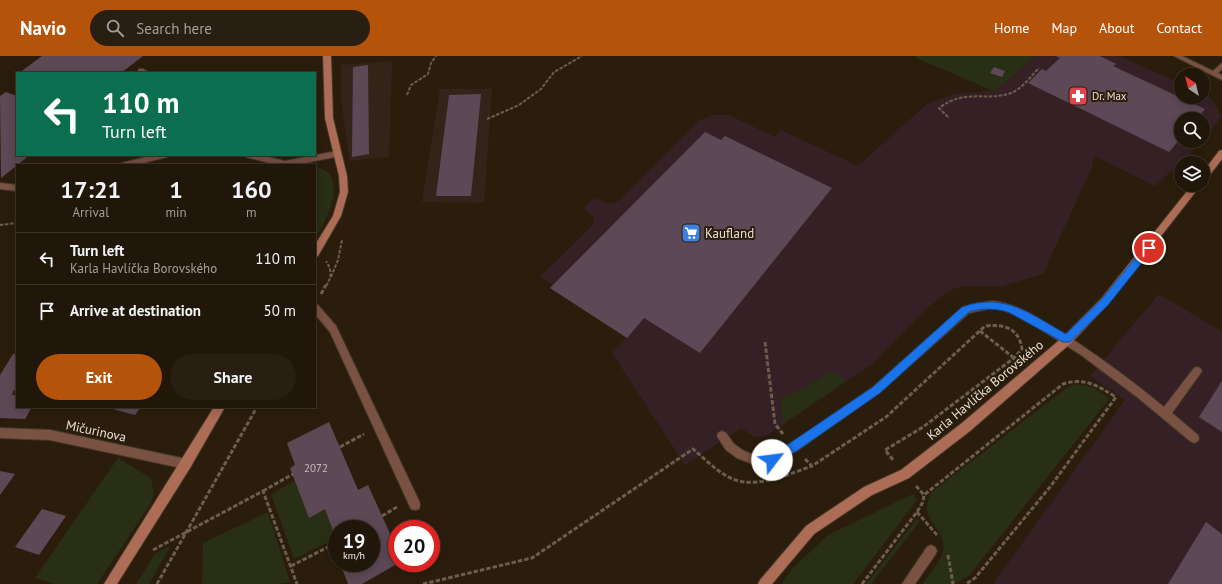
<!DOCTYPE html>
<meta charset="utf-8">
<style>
body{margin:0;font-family:"PT Sans",sans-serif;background:#281f12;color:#f1f3f6;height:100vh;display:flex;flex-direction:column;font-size:15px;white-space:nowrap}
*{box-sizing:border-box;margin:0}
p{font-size:13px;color:#a29f9c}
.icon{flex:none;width:22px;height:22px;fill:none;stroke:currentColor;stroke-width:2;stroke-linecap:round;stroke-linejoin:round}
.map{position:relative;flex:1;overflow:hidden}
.side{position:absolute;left:16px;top:108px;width:300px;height:244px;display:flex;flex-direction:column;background:#201609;border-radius:0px;box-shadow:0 2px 10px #0003,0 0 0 1px #3d352a}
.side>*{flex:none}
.hud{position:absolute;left:16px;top:16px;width:300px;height:84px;border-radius:0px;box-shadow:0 2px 10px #0003,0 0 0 1px #3d352a;background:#0b6e4f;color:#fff;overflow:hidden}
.needle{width:26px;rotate:325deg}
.fabs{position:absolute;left:1174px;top:12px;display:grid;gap:8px}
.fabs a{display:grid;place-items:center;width:36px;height:36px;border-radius:50%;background:#201609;box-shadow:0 2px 10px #0003,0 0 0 1px #3d352a;font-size:20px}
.speed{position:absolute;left:328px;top:464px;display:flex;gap:8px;font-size:20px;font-weight:700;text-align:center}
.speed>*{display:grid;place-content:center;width:52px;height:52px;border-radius:50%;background:#201609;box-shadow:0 2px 10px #0003,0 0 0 1px #3d352a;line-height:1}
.speed small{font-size:10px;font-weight:400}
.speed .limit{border:6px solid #d22;background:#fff;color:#111}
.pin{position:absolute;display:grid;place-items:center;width:34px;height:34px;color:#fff;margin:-17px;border:2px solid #fff;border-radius:50%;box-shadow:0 1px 4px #0007}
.me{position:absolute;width:44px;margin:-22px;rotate:60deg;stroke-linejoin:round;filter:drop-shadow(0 0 3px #0008)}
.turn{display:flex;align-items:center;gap:14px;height:84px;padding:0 20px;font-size:18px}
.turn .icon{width:52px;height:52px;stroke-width:2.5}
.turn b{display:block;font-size:28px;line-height:34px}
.eta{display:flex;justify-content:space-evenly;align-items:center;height:68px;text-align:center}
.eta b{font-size:24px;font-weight:700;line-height:28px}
.primary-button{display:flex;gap:8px;margin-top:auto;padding:8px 20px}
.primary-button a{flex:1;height:46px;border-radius:24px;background:#b45309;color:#fff;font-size:16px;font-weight:700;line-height:46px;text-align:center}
.primary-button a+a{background:#281f12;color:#f1f3f6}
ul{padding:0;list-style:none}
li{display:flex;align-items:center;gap:12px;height:52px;padding:0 20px;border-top:1px solid #3d352a}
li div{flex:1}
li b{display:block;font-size:15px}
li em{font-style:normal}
header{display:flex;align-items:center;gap:24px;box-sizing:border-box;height:56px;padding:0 20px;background:#b45309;color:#fff}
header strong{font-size:19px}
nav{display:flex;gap:22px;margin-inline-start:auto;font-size:14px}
.search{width:280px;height:36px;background:#281f12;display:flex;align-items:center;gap:10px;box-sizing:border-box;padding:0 14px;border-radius:22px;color:#a29f9c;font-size:15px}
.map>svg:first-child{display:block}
.commercial{fill:#352125}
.industrial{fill:#33241a}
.green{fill:#292f15}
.building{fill:#5d4856}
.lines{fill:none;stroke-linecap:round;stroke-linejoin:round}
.lane-casing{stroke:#463828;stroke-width:2}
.street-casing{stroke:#463828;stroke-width:2}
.secondary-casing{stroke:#463828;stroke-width:2}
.path-far1{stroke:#6b5e4f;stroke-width:2;stroke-dasharray:3.5 1.5;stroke-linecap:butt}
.path{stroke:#6b5e4f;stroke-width:3;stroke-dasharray:4.5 2;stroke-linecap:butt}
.lane{fill:#7a5243;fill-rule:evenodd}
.street{fill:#7a5243;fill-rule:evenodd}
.secondary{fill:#ac6c55;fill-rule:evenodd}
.route{fill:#1a73e8;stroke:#114b97}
.labels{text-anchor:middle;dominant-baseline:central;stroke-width:4;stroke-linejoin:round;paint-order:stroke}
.far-poi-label{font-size:11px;fill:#ebe1d7;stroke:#2b1d0c;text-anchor:start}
.number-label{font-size:11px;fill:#c8bbb7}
.poi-label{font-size:13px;fill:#ebe1d7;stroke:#2b1d0c;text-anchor:start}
.street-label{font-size:13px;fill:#ebe1d7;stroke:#2b1d0c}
</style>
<header>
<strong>Navio</strong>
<div class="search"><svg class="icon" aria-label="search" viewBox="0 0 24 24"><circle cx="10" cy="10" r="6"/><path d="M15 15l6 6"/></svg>Search here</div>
<nav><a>Home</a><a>Map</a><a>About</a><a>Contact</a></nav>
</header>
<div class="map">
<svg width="1222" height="528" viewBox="0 0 1222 528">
<rect width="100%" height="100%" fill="#2b1d0c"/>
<g class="commercial">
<path d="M 1035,0 L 1120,0 L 1181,28 L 1181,41 L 1203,41 L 1203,37 L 1210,41 L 1222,61 L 1203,83 L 1203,63 L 1181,63 L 1181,85 L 1201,85 L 1191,97 L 1155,130 L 1094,100 L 1092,111 L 1043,218 L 1002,230 L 963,230 L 950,234 L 927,252 L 872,308 L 766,380 L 755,381 L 741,372 L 685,409 L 612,297 L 627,282 L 550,232 L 552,228 L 540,221 L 591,171 L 594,165 L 593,160 L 583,152 L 594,142 L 603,146 L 611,148 L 620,144 L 700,64 L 713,59 L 729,59 L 775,81 L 781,74 L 858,110 L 927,48 L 953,38 L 994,35 L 1025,10 Z"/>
<path d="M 1159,238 L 1222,276 L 1222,528 L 993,528 L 1125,344 L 1090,320 Z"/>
</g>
<g class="industrial">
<path d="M 392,5 L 389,101 L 350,105 L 341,45 L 341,9 Z"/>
<path d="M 440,33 L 492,33 L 484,147 L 422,146 Z"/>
</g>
<g class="green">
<path d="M 917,0 L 1035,0 L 1025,10 L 994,35 L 916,2 Z"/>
<path d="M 315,111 C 351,117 326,165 315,182 Z"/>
<path d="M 831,315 L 846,325 L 783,368 L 781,342 L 803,333 Z"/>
<path d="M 1076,328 L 1092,331 L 1110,342 L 969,520 L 954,528 L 923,528 C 927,521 941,504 943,496 C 949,472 915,465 932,436 L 1069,330 Z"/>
<path d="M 118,402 L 151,422 L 154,437 L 151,447 L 97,528 L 55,528 L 35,522 Z"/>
<path d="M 295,425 L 309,461 L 325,453 L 333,475 L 329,480 L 331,485 L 294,503 L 271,438 Z"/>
<path d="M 913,438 L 917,444 L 853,528 L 782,528 L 791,514 L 828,479 Z"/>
<path d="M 268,456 L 290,526 L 278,528 L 202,528 L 203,487 Z"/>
<path d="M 918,463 L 920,465 L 871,528 L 866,528 L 915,465 Z"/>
<path d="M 171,489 L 149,528 L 136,528 L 155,498 Z"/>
</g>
<g class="building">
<path d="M 42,0 L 143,0 L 121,17 L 19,17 Z"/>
<path d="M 1056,0 L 1100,0 L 1116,8 L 1113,10 L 1205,53 L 1197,63 L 1181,63 L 1181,82 L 1169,96 L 1028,27 L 1042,13 L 1046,15 L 1060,2 Z"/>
<path d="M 368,9 L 369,98 L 352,101 L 353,11 Z"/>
<path d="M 994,11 L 1005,15 L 1002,21 L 990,17 Z"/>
<path d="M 6,36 L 17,40 L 17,99 L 30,99 L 1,122 L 0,40 Z"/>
<path d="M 481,38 L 471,140 L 436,140 L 449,39 Z"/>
<path d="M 705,76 L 721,84 L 725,80 L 832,132 L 700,297 L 644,262 L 627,282 L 550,232 Z"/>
<path d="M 13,298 L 17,298 L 17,334 L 14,334 L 12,339 L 17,339 L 17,351 L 32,351 L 25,363 L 0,362 L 0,319 Z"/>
<path d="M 1222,325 L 1222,376 L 1199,361 Z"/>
<path d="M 105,351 L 141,351 L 135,359 Z"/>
<path d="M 329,366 L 358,434 L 368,429 L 397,493 L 397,508 L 362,528 L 348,528 L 340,507 L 371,507 L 371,473 L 337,473 L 337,500 L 329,480 L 333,475 L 325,453 L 309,462 L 290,412 L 295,409 L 287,387 Z"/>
<path d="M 0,415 L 15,418 L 0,439 Z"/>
<path d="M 42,453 L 66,460 L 39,499 L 15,491 Z"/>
<path d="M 1206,466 L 1222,478 L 1222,528 L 1168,528 Z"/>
</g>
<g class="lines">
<defs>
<g id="lane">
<path d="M 1174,0 L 1182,0 L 1213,15 L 1222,7 L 1222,13 L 1218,17 L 1222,19 L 1222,24 Z"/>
<path d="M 139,13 L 143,13 L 150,17 L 140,17 L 138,15 Z"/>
<path d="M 337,95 L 341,98 L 340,100 L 294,109 L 278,109 L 246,101 L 245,99 L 260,99 L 285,105 Z"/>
<path d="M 154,99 L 168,99 L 167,101 L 136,109 L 121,109 L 122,107 Z"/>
<path d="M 0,127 L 17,129 L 17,135 L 0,133 Z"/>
<path d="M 992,245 C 1015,247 1034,260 1053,271 C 1092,295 1129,322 1164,351 L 1194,312 L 1197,311 L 1200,312 L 1202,315 L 1200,318 L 1172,357 L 1198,379 L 1199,382 L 1198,385 L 1194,387 L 1190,385 L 1137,341 L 1081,299 L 1021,261 L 1007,255 L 992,252 L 969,257 L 879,337 L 798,394 L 776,406 L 755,409 L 737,402 L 726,394 L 717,380 L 718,377 L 722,375 L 726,377 L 734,388 L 744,395 L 755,399 L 771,398 L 790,388 L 873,331 L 963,251 L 979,247 Z"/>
<path d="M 315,248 L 318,249 L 336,270 L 419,445 L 420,449 L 419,453 L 415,454 L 411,453 L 330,276 L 315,258 Z"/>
<path d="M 931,489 L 935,491 L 937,495 L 935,499 L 915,528 L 902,528 L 927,491 Z"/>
</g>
<path id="street" d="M 0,372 L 50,374 L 186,403 L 190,404 L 192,408 L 190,412 L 186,413 L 50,384 L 0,382 Z"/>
<g id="secondary">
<path d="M 323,0 L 331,0 L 333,62 L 347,120 L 348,136 L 341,160 L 318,200 L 315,201 L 315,189 L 333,160 L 340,136 L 339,120 L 325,62 Z"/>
<path d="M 1222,94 L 1222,103 L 1206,124 L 1203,125 L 1203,116 L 1219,95 Z"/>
<path d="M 1192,129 L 1201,129 L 1107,249 L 1071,287 L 970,375 L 909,422 L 872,439 L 814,478 L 772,528 L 758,528 L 760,524 L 806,470 L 864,431 L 901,414 L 962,367 L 1063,281 L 1101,243 Z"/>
<path d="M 214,351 L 225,351 L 190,412 L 117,528 L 104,528 Z"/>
</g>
</defs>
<use href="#lane" class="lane-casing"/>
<use href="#street" class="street-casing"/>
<use href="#secondary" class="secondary-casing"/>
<g class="path-far1">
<path d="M 407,39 L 411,29 L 428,18 L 431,7 L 436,0"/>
<path d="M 948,61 L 939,52 C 966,32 985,46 1011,37 C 1022,33 1031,20 1039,12"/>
<path d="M 487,63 L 519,49 L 541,33 L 554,16 L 582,0"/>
<path d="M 0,169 L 17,167"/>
<path d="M 331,221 L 338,204 L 342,184"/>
<path d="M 326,230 C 332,221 332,214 326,205"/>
</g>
<g class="path">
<path d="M 321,238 L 326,229"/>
<path d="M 980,275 L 1014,302"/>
<path d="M 765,286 L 775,368 L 783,378"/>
<path d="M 340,391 L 364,378"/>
<path d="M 805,403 L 812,410 L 886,361 L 985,270 C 1004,268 1019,272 1022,293 L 1014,302 L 923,371 L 885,394 L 894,405"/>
<path d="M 916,430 L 924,439"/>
<path d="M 263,435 L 293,418"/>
<path d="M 917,456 L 937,479"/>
<path d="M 382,460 L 397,451"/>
<path d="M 153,494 L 263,435 L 297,528"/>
<path d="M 948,499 L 953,528"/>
<path d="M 291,510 L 332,489"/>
<path d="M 157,528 L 257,351"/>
<path d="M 423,528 L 532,502 L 693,393 C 705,403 718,417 733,423 C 757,433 789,418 812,410"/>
<path d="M 862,528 L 917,456 L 923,446 L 924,439 L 1063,328 C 1086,321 1097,330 1116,341 L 1050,431 L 975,522 L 966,528"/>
</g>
<use href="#lane" class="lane"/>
<use href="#street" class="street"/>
<use href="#secondary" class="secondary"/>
</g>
<path class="route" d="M 1149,188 L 1152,189 L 1153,192 L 1152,194 L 1108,249 L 1070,286 L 1063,286 L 1010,257 C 997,252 982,252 969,256 L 880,337 L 798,394 L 776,407 L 772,408 L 768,407 L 767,404 L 768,400 L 790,387 L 873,331 L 962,251 C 1005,236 1030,258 1066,278 L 1101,244 L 1146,189 Z"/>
<defs>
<symbol id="pharmacy-square" viewBox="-11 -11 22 22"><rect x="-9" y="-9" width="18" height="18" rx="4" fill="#e0444e" stroke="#2b1d0c"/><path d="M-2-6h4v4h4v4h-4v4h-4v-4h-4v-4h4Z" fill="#fff"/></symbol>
<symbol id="supermarket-square" viewBox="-11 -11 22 22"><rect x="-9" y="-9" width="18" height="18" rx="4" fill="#3f7fe0" stroke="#2b1d0c"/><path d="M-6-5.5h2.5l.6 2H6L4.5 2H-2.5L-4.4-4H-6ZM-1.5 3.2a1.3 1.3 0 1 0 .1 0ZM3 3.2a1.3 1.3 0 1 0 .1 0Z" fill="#fff"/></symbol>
</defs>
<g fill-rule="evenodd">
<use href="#pharmacy-square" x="1067" y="29" width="22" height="22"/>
<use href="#supermarket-square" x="680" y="166" width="22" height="22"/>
</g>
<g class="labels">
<g class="far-poi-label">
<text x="1092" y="40">Dr. Max</text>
</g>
<g class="number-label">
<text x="316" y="412">2072</text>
</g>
<g class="poi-label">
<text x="705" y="177">Kaufland</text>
</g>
<g class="street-label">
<text transform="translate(985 334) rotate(-40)">Karla Havlíčka Borovského</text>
<text transform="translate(96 375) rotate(12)">Mičurinova</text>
</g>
</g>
</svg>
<div class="fabs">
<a><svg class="needle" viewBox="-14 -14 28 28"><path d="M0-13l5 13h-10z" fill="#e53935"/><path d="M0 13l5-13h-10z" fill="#a29f9c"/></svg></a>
<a><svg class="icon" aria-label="search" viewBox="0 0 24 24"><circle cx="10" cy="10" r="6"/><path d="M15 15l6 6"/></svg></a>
<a><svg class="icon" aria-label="layers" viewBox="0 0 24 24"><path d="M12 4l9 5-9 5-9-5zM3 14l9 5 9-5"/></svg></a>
</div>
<div class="speed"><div>19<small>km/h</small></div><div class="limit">20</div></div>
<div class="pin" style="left:1149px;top:192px;background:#d93025"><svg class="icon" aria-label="arrive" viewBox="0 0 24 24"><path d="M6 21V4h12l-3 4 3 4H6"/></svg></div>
<svg class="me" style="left:772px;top:404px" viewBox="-20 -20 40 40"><circle r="19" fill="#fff"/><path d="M0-13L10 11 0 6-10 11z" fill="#1a73e8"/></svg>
<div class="hud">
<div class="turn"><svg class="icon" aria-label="left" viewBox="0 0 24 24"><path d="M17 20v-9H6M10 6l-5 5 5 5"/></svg><div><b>110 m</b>Turn left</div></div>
</div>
<section class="side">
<div class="eta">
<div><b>17:21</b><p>Arrival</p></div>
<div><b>1</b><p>min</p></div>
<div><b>160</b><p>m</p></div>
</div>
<ul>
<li><svg class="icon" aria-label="left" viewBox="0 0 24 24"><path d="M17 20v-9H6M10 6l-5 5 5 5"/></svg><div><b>Turn left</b><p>Karla Havlíčka Borovského</p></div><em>110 m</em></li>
<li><svg class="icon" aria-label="arrive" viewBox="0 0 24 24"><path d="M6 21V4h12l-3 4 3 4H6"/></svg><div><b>Arrive at destination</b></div><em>50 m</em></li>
</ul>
<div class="primary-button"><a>Exit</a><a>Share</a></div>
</section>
</div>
